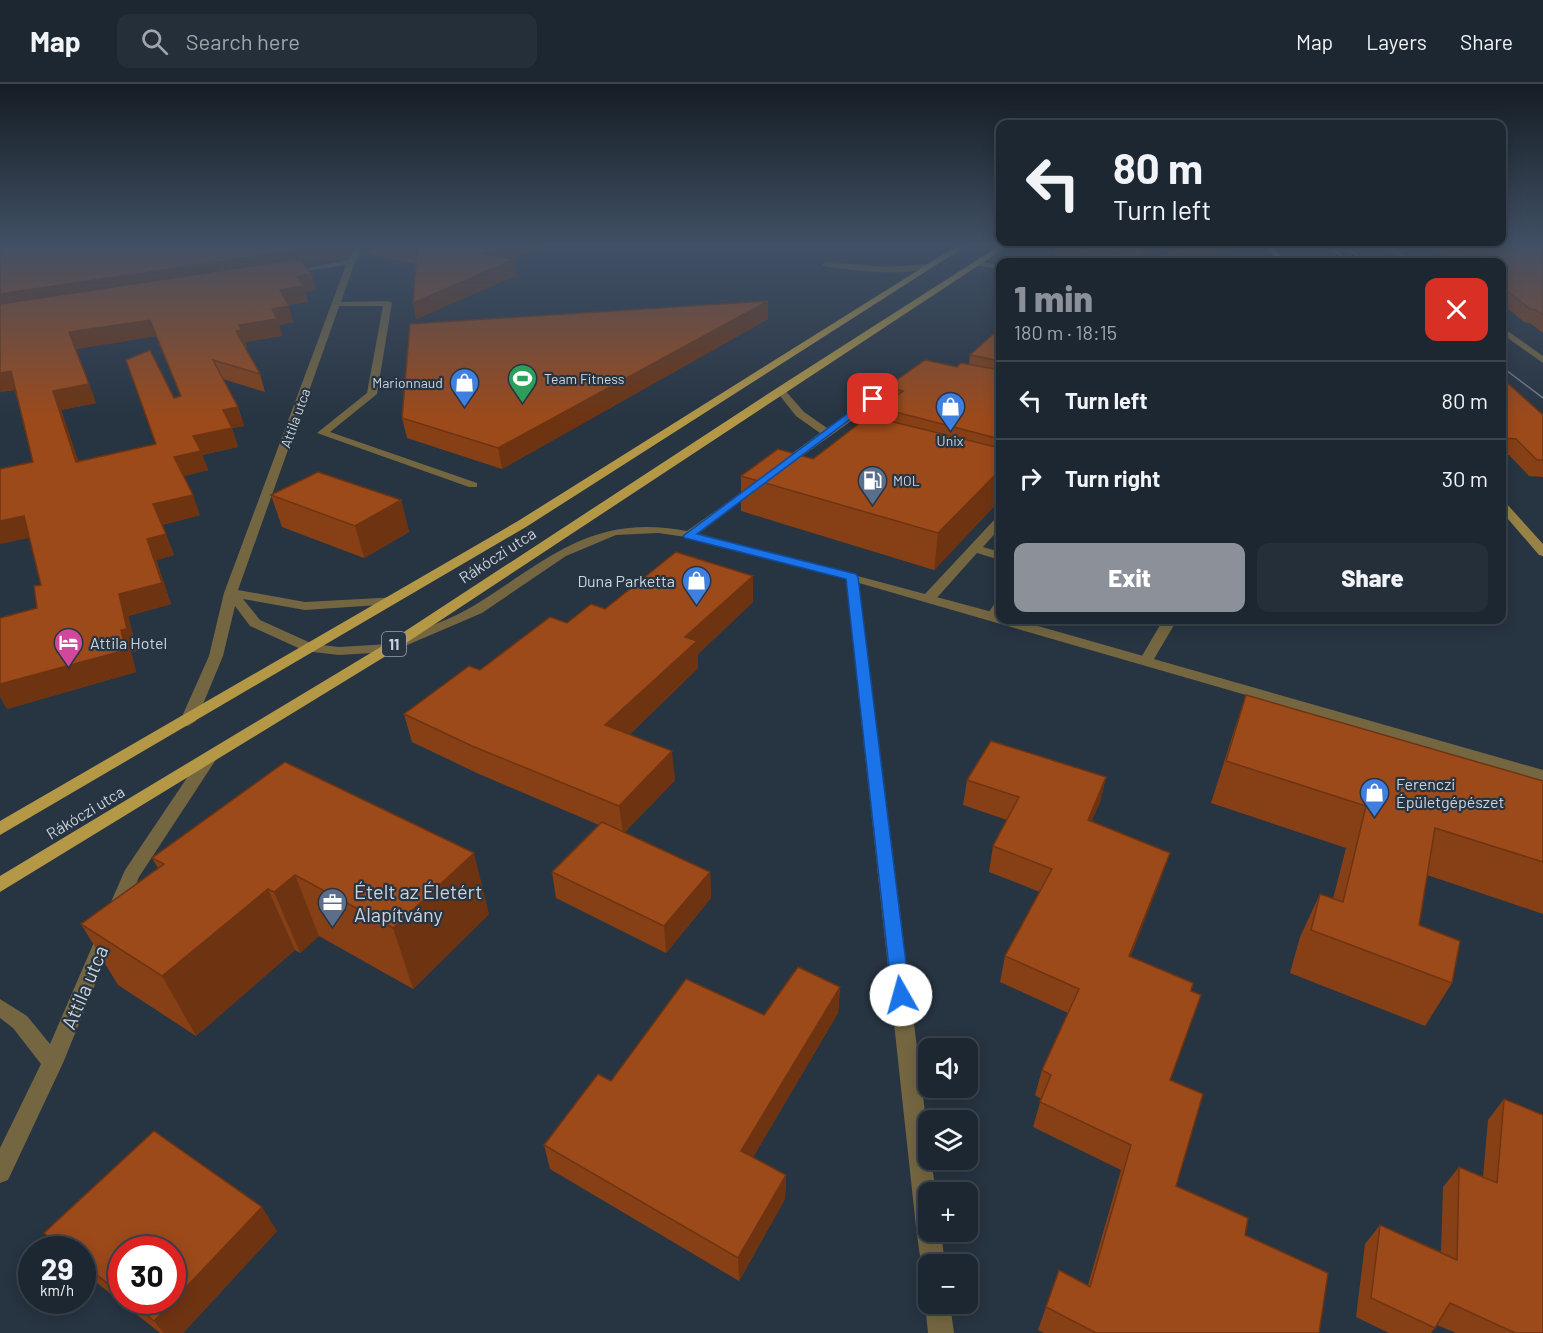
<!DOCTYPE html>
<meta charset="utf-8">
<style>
body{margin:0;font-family:Barlow,sans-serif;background:#252f3a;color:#f1f3f6;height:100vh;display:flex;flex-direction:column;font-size:22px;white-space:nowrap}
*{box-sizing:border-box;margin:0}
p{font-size:20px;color:#a0a5ac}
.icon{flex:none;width:33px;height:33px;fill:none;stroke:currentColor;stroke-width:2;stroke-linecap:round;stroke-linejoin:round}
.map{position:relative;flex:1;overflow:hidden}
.side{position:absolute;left:996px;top:174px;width:510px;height:366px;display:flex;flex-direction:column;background:#1d2732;border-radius:12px;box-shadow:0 3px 15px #0003,0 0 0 2px #3b444d}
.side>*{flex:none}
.guide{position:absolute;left:996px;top:36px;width:510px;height:126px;border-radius:12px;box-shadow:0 3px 15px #0003,0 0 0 2px #3b444d;background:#1d2732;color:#f1f3f6;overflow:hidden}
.buttons{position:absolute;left:918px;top:954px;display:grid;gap:12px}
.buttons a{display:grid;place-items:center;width:60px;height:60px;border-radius:12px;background:#1d2732;box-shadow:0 3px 15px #0003,0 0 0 2px #3b444d;font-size:30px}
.speed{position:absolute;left:18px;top:1152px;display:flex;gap:12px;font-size:30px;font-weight:700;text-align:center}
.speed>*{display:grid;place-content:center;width:78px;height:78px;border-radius:50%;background:#1d2732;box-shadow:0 3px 15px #0003,0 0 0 2px #3b444d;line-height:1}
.speed small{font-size:15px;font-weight:400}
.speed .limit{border:9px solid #d22;background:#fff;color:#111}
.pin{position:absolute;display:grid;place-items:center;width:51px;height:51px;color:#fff;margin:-26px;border-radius:12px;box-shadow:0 3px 9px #0006}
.me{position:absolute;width:66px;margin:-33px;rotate:353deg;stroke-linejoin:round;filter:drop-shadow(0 0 4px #0008)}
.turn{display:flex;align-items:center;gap:21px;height:126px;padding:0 18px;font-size:27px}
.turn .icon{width:78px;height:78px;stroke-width:2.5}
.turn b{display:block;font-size:42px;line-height:51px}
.round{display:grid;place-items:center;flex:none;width:63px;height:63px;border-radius:12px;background:#252f3a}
.head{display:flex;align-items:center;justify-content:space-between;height:102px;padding:0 18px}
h1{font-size:36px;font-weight:800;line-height:45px;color:#8c9099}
.button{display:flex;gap:12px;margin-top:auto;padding:12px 18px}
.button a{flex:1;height:69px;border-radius:12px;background:#8c9099;color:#fff;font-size:24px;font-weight:800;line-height:69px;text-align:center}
.button a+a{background:#252f3a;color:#f1f3f6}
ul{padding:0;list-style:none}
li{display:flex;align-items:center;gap:18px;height:78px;padding:0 18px;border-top:2px solid #3b444d}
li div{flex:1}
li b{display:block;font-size:22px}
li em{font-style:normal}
header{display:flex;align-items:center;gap:36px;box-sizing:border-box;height:84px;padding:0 30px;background:#1d2732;border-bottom:2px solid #3b444d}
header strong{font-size:28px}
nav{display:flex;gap:33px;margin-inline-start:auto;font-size:21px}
.search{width:420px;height:54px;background:#252f3a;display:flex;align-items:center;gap:15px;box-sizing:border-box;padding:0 21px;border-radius:12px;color:#a0a5ac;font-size:22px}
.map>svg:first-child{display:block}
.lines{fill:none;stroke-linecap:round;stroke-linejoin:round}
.lane{fill:#746641;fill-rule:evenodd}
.street{fill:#746641;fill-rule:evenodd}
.secondary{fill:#988245;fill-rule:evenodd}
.primary{fill:#b49846;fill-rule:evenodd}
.tram{stroke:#77818d;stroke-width:1.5}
.wall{fill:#874016;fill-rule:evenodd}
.shaded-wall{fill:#6e3412}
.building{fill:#9d4a1a;stroke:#6e3412;stroke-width:1.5;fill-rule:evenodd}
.route{fill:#1a73e8;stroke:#114b97;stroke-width:1.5}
.labels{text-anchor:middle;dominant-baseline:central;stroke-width:4.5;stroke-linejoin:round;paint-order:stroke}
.far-poi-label{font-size:14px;fill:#ccd4de;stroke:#273442;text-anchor:start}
.far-street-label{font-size:14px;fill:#ccd4de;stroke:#273442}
.shield{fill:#273442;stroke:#9aa4af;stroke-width:1.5}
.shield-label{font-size:15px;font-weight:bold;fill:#ccd4de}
.street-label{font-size:16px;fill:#ccd4de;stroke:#273442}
.poi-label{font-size:16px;fill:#ccd4de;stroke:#273442;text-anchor:start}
.near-poi-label{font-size:20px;fill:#ccd4de;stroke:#273442;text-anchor:start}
.near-street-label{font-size:20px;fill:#ccd4de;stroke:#273442}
</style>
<header>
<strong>Map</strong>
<div class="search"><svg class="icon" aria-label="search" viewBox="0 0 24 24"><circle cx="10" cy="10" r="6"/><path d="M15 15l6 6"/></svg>Search here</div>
<nav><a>Map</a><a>Layers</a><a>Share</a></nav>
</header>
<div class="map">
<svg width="1543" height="1249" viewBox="0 0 1543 1249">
<rect width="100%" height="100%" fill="#273442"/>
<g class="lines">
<g class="lane">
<path d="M 826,178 L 889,183 L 927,180 L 931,182 C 910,194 847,186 823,182 L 822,180 Z"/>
<path d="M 388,217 L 392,219 L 377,310 L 330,348 L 477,399 L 477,403 L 469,403 L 317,349 L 367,309 L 383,222 L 336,222 L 332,220 L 336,218 Z"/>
<path d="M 904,292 L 909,295 L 907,297 L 787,383 L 779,383 L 779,379 L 820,349 L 796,332 L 777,308 L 777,304 L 783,304 L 804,328 L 827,344 Z"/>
<path d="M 756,398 L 762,401 L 760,403 L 693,454 L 658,449 L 616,451 L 566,472 L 482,529 L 405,562 L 395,562 L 393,559 L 395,556 C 421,545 451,536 475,521 C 549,475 592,429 687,447 Z"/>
<path d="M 996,434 L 1000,434 L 1000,444 L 983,463 L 1000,468 L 1000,476 L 977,469 L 934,517 L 924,517 L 922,514 L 924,511 Z"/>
<path d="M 1000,518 L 1000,531 L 998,535 L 988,535 L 986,532 L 995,519 Z"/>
<path d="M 1163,536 L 1177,536 L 1151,580 L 1141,580 L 1139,577 Z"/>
</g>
<g class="street">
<path d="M 358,160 L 365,160 L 355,178 L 238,506 L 305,518 L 398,513 L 400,516 L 393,520 L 305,526 L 243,515 L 260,536 L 313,560 L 339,563 L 389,560 L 396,564 L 389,568 L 339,571 L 305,567 L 250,542 L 235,522 L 223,572 L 196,637 L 188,642 L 183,640 L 180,637 L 209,572 L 224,509 L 346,181 L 289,190 L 285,188 L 348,176 Z"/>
<path d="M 1381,160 L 1389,160 L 1414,178 L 1406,178 Z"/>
<path d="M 976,177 L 1000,181 L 1000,185 L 973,181 Z"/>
<path d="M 1502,243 L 1543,272 L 1543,279 L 1502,250 Z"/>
<path d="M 689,447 L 1000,530 L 1000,536 L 1017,536 L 1543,686 L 1543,697 L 859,499 L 928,1052 L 928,1076 L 931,1076 L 936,1108 L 928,1108 L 928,1148 L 941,1148 L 945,1180 L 928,1180 L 928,1190 L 924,1189 L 921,1180 L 916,1143 L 846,495 L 685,454 L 685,448 Z"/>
<path d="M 209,669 L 215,670 L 217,674 L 139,793 L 123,832 L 116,834 L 109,832 L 107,827 L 125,786 L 203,670 Z"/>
<path d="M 107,842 L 114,844 L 116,849 L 63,979 L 8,1096 L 0,1099 L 0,1064 L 41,980 L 13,944 L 0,934 L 0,915 L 27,932 L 50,960 L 98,849 L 100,844 Z"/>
<path d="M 928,1213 L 928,1220 L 950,1220 L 954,1249 L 928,1249 L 925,1220 Z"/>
</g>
<g class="secondary">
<path d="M 1263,160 L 1271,160 L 1286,178 L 1279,178 Z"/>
<path d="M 1502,418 L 1506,419 L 1543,460 L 1543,472 L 1539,471 L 1502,428 Z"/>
</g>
<g class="primary">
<path d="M 960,160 L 969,160 L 526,443 L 0,751 L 0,737 L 518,437 Z"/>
<path d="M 1002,160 L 1011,160 L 394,567 L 0,808 L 0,792 L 384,561 L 777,304 Z"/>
</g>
<g class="tram">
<path d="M 1326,160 L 1349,178"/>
<path d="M 1342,160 L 1366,178"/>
<path d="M 1502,283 L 1543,314"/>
<path d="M 1502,298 L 1543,331"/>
</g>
</g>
<g class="wall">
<path d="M 0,160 L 355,160 L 347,174 L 304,180 L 316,206 L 305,208 L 308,218 L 288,221 L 293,238 L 279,241 L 282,252 L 245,258 L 247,263 L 245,264 L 260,290 L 265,308 L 223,295 L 238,323 L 244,342 L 232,344 L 238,363 L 202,371 L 208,386 L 183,392 L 200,431 L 162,441 L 174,471 L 156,476 L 171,520 L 128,532 L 137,567 L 131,568 L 136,588 L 7,625 L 37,524 L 41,501 L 33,378 L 15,306 L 0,308 ZM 156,252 L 181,313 L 174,314 L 156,360 L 78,377 L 61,326 L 96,319 L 76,265 Z"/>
<path d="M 358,160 L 552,160 L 512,175 L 515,175 L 517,191 L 416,235 L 413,219 L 416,180 L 371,171 L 361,172 Z"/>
<path d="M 1055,160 L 1168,160 L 1156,173 L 1191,160 L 1232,160 L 1230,168 L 1220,178 L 1052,178 Z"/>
<path d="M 1428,160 L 1543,160 L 1543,249 L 1530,239 L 1524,238 L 1502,220 L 1502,178 L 1449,178 Z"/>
<path d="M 768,235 L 502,385 L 407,354 L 402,334 Z"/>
<path d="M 1000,244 L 1000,416 L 934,486 L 741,427 L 741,392 L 813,375 L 879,335 L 880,324 L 886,319 L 887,303 L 957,283 L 969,281 L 970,271 Z"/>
<path d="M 1502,294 L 1543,331 L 1543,393 L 1529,392 L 1509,371 L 1502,371 Z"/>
<path d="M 271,411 L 401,416 L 409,448 L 364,474 L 282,443 Z"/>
<path d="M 753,518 L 698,570 L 698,584 L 629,651 L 675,696 L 624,749 L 710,788 L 711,814 L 666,869 L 556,814 L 552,788 L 599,741 L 479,690 L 412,658 L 404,630 L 567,539 L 605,525 Z"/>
<path d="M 1246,611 L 1543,697 L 1543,830 L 1427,791 L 1419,841 L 1452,899 L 1425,942 L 1290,889 L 1300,853 L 1320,810 L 1333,815 L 1346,764 L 1211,719 L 1232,653 Z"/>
<path d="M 285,678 L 489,830 L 413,905 L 319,852 L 300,869 L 295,866 L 196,952 L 118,901 L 81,840 L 158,784 L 152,774 Z"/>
<path d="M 1106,693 L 1100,718 L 1091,738 L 1161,794 L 1130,873 L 1191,907 L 1170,996 L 1176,1102 L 1245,1151 L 1319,1249 L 1044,1249 L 1038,1246 L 1059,1186 L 1088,1201 L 1121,1086 L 1033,1043 L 1041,1015 L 1035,1011 L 1042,986 L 1068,929 L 1000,898 L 1005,872 L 1040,808 L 989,788 L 993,762 L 1007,736 L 963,721 L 967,696 Z"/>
<path d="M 840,903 L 838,929 L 753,1073 L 786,1091 L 785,1115 L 739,1197 L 550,1085 L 544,1061 L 611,997 L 764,931 Z"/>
<path d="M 1504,1015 L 1543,1249 L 1456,1249 L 1437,1241 L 1431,1249 L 1389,1249 L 1356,1233 L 1365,1160 L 1380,1141 L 1441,1168 L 1443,1103 L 1459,1083 L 1483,1093 L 1488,1036 Z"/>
<path d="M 277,1147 L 183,1249 L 160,1249 L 82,1187 L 82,1166 L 59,1166 L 44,1149 ZM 122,1166 L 172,1216 L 122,1216 Z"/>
</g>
<g class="shaded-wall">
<path d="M 339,160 L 355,160 L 347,174 L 0,227 L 0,210 Z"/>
<path d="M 358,160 L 369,160 L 371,171 L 361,172 Z"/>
<path d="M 512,160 L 552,160 L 487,185 L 485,170 Z"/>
<path d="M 1151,160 L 1168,160 L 1150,178 L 1137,178 L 1138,173 Z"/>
<path d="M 1219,160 L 1232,160 L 1230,168 L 1220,178 L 1201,178 Z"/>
<path d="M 515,175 L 517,191 L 416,235 L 413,219 Z"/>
<path d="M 312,190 L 316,206 L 305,208 L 308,218 L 284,221 L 280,206 L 297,193 Z"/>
<path d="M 768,217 L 768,235 L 502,385 L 498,364 Z"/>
<path d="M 289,222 L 293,238 L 279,241 L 282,252 L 245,258 L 247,263 L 241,264 L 236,247 L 239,241 L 272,225 Z"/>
<path d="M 150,236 L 156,252 L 76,265 L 96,319 L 61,326 L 85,397 L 76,378 L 53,307 L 69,248 Z"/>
<path d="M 11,287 L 19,305 L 0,308 L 0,289 Z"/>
<path d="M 238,323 L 244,342 L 232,344 L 238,363 L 202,371 L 208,386 L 181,393 L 174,373 L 193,352 L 223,326 Z"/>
<path d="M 1000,386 L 1000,416 L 934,486 L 938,449 Z"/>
<path d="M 193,411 L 200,431 L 161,441 L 153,420 Z"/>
<path d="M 401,416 L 409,448 L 364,474 L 355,442 Z"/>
<path d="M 24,432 L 34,453 L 0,460 L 0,437 Z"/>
<path d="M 166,450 L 174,471 L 156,476 L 171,520 L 128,532 L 137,567 L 131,568 L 136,588 L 7,625 L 0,613 L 0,600 L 121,546 L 119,510 L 147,455 Z"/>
<path d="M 753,492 L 753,518 L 698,570 L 698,584 L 609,670 L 605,641 L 685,553 Z"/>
<path d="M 672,667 L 675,696 L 623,750 L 619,722 Z"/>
<path d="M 1106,693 L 1100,718 L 1081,762 L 1088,736 Z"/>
<path d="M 474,769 L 489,830 L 413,905 L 393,844 Z"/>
<path d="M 1170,769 L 1161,794 L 1121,897 L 1129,872 Z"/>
<path d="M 710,788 L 711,814 L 666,869 L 664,842 Z"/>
<path d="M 295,791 L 319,852 L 300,869 L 274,808 Z"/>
<path d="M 268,805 L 295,866 L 196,952 L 162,892 Z"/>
<path d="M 840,903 L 838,929 L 742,1092 L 741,1067 Z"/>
<path d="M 786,1091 L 785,1115 L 739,1197 L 738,1174 Z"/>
<path d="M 262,1123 L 277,1147 L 183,1249 L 164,1249 L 154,1237 Z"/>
</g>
<g class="building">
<path d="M 0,160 L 339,160 L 0,210 Z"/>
<path d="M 388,160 L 512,160 L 485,170 L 515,175 L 413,219 L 417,166 Z"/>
<path d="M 1058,160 L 1151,160 L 1138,173 Z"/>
<path d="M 1191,160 L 1219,160 L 1201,178 L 1141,178 Z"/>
<path d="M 1446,160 L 1543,160 L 1543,231 L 1536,226 L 1530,225 L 1502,203 L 1502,178 L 1467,178 Z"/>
<path d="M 300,175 L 312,190 L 297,193 L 304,202 L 280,206 L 289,222 L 272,225 L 277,235 L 239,241 L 242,246 L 236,247 L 260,290 L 213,276 L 238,323 L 223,326 L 232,344 L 193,352 L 201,367 L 174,373 L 193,411 L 153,420 L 166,450 L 147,455 L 162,499 L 119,510 L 127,545 L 121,546 L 126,566 L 0,600 L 0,534 L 37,524 L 34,502 L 41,501 L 24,432 L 0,437 L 0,385 L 33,378 L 11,287 L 0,289 L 0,220 ZM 150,236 L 181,312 L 174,314 L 150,266 L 126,276 L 156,360 L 76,378 L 53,307 L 89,300 L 69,248 Z"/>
<path d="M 768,217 L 498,364 L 402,334 L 410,240 Z"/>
<path d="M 1000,244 L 1000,277 L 970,271 Z"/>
<path d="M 925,276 L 957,283 L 961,279 L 1000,286 L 1000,355 L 880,324 L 903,307 L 887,303 Z"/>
<path d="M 1502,294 L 1543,331 L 1543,376 L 1537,376 L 1516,355 L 1503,354 L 1502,353 Z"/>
<path d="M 869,332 L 1000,364 L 1000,386 L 938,449 L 741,392 L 778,365 L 813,375 Z"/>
<path d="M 318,388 L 401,416 L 355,442 L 271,411 Z"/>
<path d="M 676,468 L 753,492 L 685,553 L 697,557 L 605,641 L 672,667 L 619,722 L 472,662 L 404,630 L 469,582 L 480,586 L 550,533 L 567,539 L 591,520 L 605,525 Z"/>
<path d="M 1246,611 L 1543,697 L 1543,778 L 1435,744 L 1419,841 L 1460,857 L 1452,899 L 1311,846 L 1320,810 L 1343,818 L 1366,722 L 1226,677 Z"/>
<path d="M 991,657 L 1106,693 L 1088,736 L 1170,769 L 1129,872 L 1193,899 L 1191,907 L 1201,911 L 1170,996 L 1203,1010 L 1176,1102 L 1248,1134 L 1245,1151 L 1328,1189 L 1319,1249 L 1096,1249 L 1046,1223 L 1059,1186 L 1090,1203 L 1131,1061 L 1040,1018 L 1051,991 L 1042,986 L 1079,905 L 1005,872 L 1052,785 L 993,762 L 1019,713 L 967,696 Z"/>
<path d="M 285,678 L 474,769 L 393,844 L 295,791 L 274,808 L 268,805 L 162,892 L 81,840 L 164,780 L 152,774 Z"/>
<path d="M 602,738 L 710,788 L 664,842 L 552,788 Z"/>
<path d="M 798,883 L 840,903 L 741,1067 L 786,1091 L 738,1174 L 544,1061 L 598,990 L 611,997 L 686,895 L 764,931 Z"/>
<path d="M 1504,1015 L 1543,1031 L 1543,1249 L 1515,1249 L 1450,1219 L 1435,1244 L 1371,1214 L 1380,1141 L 1457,1176 L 1459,1083 L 1497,1099 Z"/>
<path d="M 154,1047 L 262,1123 L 154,1237 L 128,1216 L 172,1216 L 172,1166 L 122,1166 L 122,1211 L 82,1179 L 82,1166 L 65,1166 L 44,1149 Z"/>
</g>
<linearGradient id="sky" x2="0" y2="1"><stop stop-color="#151d24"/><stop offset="0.48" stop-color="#415065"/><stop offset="1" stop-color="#415065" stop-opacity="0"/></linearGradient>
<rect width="1543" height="335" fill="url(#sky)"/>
<path class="route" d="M 870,313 L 877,315 L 697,450 L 856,490 L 858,493 L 910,911 L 908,916 L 901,919 L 895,916 L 892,911 L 846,495 L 685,454 L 683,452 Z"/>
<defs>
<symbol id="stadium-pin" viewBox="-11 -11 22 30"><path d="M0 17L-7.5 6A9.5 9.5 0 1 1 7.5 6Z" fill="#2e9e5b" stroke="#273442"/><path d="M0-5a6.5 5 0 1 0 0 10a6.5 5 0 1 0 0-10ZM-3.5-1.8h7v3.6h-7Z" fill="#fff"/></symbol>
<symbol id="shop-pin" viewBox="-11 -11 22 30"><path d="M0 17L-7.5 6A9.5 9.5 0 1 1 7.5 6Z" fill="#3f7fe0" stroke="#273442"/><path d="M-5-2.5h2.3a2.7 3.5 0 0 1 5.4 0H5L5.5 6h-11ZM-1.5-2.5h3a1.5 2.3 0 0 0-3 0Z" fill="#fff"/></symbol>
<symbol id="fuel-pin" viewBox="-11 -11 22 30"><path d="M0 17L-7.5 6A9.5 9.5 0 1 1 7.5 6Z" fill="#5c6f8a" stroke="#273442"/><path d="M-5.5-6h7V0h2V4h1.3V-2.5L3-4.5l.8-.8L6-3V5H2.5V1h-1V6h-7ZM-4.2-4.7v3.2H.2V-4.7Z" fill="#fff"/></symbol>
<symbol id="hotel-pin" viewBox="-11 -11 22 30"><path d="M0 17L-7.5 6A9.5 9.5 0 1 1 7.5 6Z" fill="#d1479c" stroke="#273442"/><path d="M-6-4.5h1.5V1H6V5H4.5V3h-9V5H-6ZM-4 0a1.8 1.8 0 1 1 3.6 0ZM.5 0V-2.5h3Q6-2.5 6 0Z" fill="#fff"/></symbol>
<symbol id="office-pin" viewBox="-11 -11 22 30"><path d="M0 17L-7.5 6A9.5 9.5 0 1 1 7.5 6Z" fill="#5c6f8a" stroke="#273442"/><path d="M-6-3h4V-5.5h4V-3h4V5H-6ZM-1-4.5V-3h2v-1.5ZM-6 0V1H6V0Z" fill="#fff"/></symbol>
</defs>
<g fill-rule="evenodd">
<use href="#stadium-pin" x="506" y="278" width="33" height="45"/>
<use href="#shop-pin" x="448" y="282" width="33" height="45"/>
<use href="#shop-pin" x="934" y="306" width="33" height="45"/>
<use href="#fuel-pin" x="856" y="380" width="33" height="45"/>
<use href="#shop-pin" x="680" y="480" width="33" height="45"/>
<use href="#hotel-pin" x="52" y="542" width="33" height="45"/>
<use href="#shop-pin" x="1358" y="692" width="33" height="45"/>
<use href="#office-pin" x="316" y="802" width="33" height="45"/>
</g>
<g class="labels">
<g class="far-poi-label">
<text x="544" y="294">Team Fitness</text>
<text x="443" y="298" text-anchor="end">Marionnaud</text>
<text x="950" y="356" text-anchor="middle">Unix</text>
<text x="893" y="396">MOL</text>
</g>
<g class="far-street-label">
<text transform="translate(295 334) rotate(-70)">Attila utca</text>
</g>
<rect class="shield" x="382" y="548" width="24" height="24" rx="4.5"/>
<g class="shield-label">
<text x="394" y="560">11</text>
</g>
<g class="street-label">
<text transform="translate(497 471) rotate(-33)">Rákóczi utca</text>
<text transform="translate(85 728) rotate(-31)">Rákóczi utca</text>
</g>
<g class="poi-label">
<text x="675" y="496" text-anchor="end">Duna Parketta</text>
<text x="90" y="558">Attila Hotel</text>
<text x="1396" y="699">Ferenczi<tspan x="1396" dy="18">Épületgépészet</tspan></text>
</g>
<g class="near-poi-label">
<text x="354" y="807">Ételt az Életért<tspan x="354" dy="23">Alapítvány</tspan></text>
</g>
<g class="near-street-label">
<text transform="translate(84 903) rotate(-67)">Attila utca</text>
</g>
</g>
</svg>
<div class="buttons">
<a><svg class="icon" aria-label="sound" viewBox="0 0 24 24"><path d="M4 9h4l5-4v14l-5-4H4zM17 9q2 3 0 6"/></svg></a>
<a><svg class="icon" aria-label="layers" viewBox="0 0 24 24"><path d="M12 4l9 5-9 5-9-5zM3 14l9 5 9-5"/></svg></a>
<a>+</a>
<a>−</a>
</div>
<div class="speed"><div>29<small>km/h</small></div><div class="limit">30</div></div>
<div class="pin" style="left:873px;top:315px;background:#d93025"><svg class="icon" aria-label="arrive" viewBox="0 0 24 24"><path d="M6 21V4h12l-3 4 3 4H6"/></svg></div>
<svg class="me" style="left:901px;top:911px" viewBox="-20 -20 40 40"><circle r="19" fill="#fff"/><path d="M0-13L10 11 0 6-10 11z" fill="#1a73e8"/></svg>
<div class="guide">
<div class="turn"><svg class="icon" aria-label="left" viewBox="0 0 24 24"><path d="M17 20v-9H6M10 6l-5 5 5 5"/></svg><div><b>80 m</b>Turn left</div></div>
</div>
<section class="side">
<div class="head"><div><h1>1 min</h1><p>180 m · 18:15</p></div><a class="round" style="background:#d93025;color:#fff"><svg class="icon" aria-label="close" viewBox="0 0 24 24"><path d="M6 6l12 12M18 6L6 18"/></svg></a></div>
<ul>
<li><svg class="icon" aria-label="left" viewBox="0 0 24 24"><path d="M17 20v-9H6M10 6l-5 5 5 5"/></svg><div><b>Turn left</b></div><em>80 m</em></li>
<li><svg class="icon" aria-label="right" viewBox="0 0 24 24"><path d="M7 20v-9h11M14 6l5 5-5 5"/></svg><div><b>Turn right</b></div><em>30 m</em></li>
</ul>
<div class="button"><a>Exit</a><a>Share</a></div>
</section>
</div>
